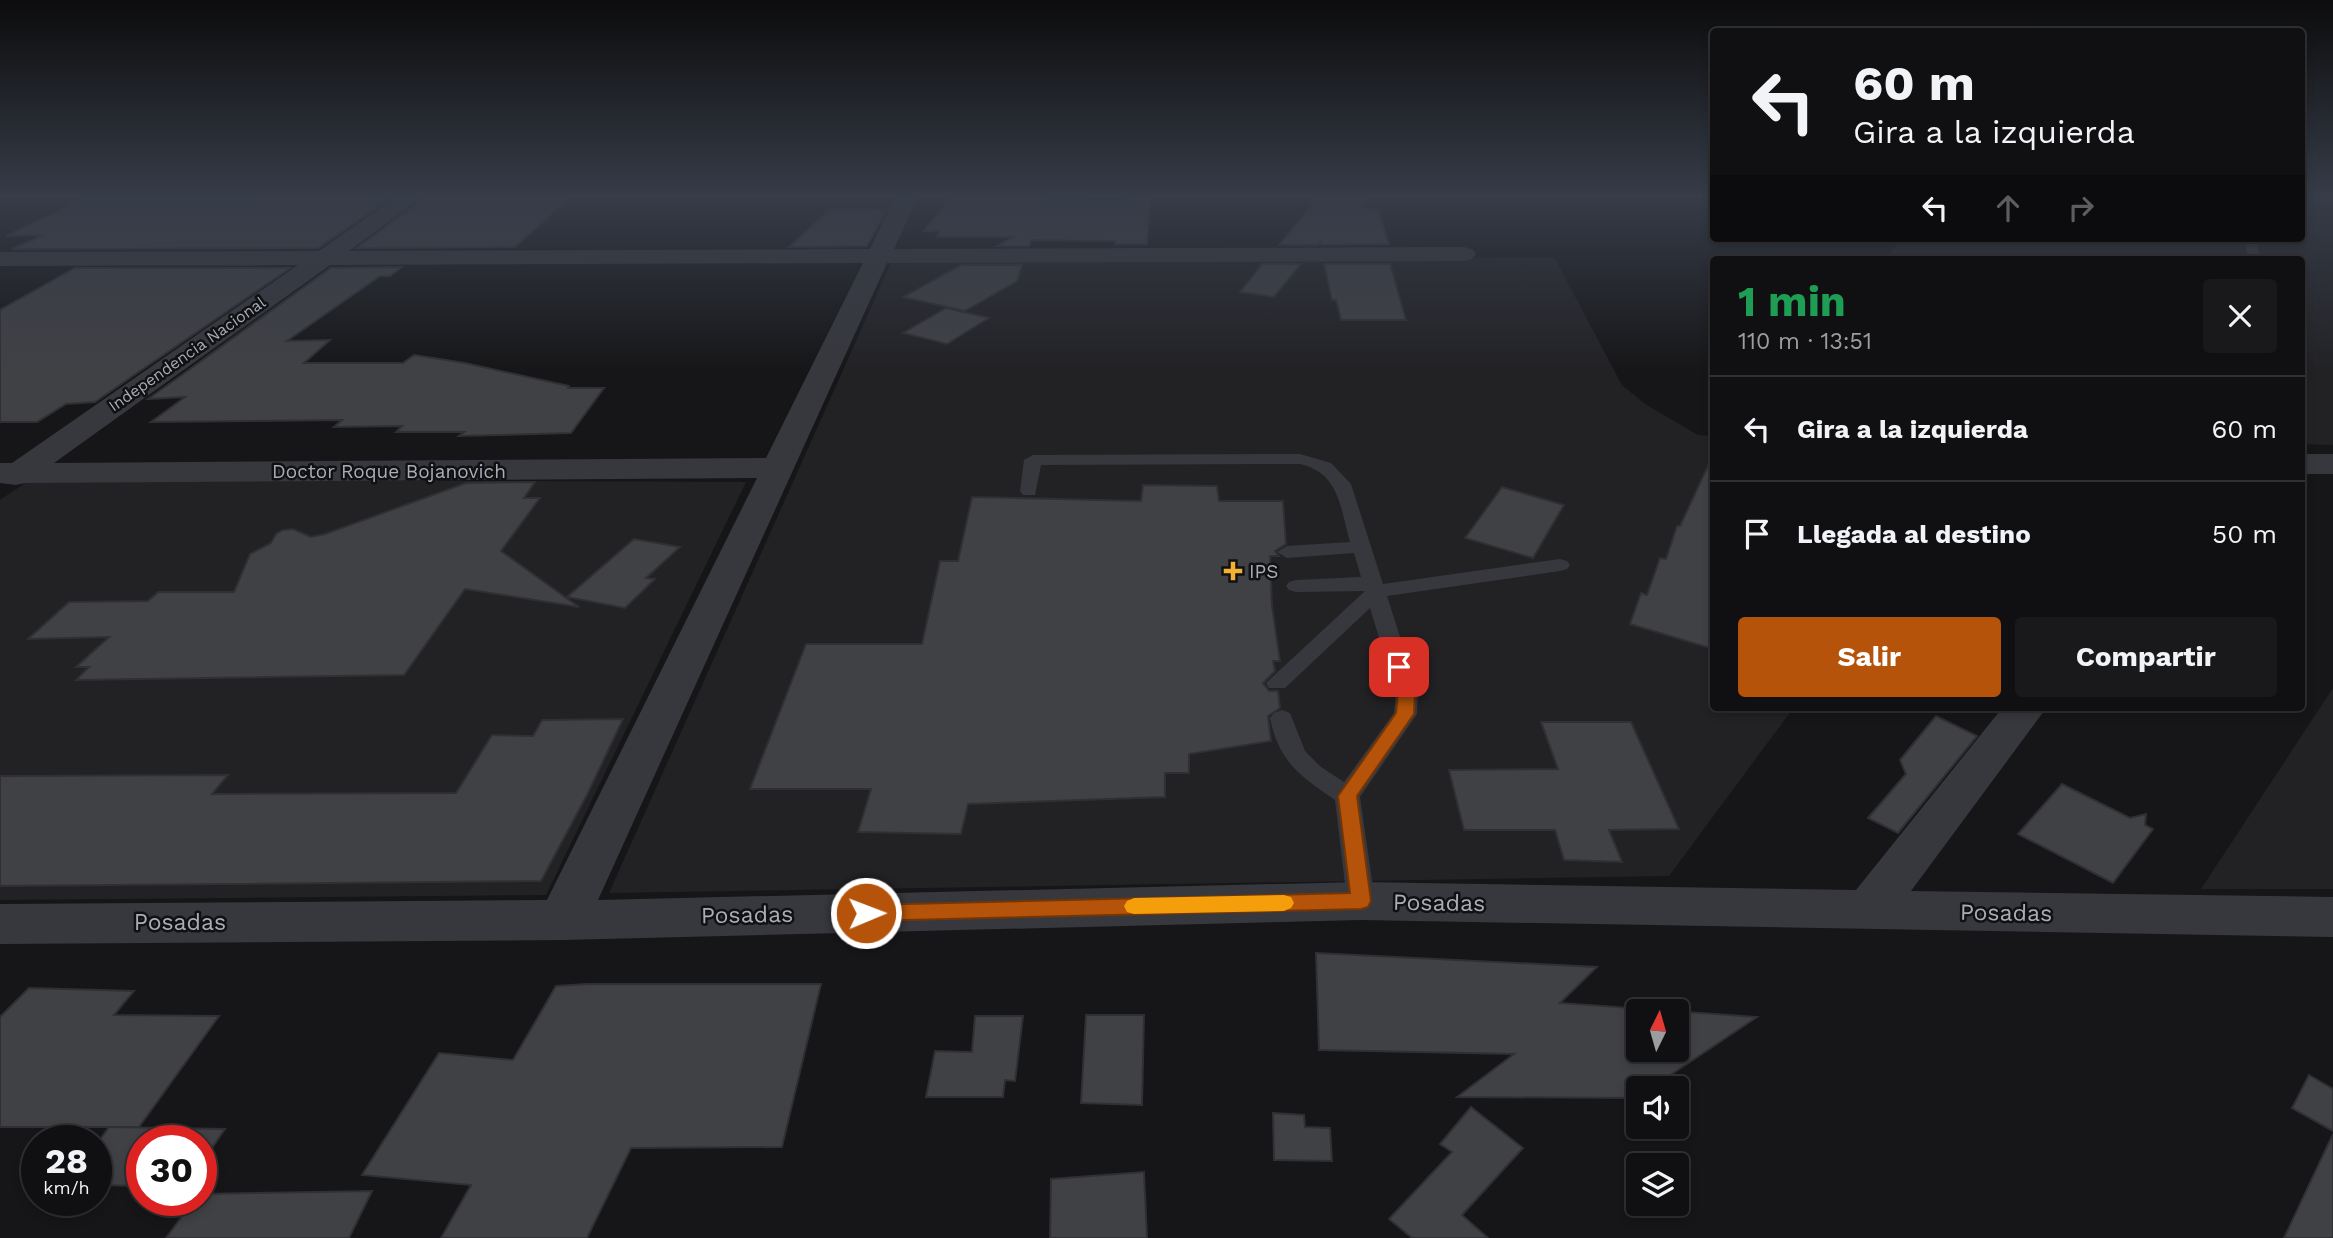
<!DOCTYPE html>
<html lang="es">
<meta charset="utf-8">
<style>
body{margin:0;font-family:"Work Sans",sans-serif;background:#19191b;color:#f1f3f6;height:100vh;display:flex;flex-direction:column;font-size:26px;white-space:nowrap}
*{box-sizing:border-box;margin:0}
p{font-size:23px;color:#9c9d9f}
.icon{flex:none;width:38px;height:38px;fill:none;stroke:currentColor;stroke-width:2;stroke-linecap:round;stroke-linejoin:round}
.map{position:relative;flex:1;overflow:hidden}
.details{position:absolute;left:1710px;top:256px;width:595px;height:455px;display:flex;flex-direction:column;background:#101012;border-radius:7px;box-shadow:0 4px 10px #0003,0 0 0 2px #303032}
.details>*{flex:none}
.guide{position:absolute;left:1710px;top:28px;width:595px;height:214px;border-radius:7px;box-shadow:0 4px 10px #0003,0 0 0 2px #303032;background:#101012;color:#f1f3f6;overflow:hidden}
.needle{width:46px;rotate:5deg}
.controls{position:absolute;left:1626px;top:999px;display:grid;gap:14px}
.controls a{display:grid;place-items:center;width:63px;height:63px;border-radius:7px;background:#101012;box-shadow:0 4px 10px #0003,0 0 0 2px #303032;font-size:35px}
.speed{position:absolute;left:21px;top:1125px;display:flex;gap:14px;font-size:35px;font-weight:700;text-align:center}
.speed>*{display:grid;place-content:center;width:91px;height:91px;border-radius:50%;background:#101012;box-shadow:0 4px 10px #0003,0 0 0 2px #303032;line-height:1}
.speed small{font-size:18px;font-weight:400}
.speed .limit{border:10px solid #d22;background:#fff;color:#111}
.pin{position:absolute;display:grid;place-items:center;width:60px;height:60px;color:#fff;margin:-30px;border-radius:14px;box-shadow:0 4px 10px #0006}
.me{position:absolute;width:77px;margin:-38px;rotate:89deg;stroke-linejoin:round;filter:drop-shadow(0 0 5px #0008)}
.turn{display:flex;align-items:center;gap:24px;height:147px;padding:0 28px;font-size:32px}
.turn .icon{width:91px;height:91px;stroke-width:2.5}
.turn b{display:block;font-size:49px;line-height:60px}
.lanes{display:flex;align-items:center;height:66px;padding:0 28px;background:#0003;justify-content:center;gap:35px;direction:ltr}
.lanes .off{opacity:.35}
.round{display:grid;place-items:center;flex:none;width:74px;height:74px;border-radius:7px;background:#19191b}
.head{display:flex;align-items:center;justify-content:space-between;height:119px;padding:0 28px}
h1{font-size:42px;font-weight:700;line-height:52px;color:#1e9e55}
.primary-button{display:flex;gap:14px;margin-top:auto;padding:14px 28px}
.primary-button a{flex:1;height:80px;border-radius:7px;background:#b45309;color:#fff;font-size:28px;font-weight:700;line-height:80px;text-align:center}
.primary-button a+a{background:#19191b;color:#f1f3f6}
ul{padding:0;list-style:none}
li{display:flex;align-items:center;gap:21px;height:105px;padding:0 28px;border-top:2px solid #303032}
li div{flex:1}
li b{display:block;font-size:26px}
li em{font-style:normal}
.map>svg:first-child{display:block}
.built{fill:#222225}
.building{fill:#404145;stroke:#303034;stroke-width:2;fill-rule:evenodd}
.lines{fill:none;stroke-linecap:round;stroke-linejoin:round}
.lane{fill:#37383d;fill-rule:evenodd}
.street{fill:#37383d;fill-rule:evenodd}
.route{fill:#b45309;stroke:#753606;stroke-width:2}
.slow{fill:#f59e0b}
.poi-dot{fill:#f2b134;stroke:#111113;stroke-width:2.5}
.labels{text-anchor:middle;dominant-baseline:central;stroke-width:5;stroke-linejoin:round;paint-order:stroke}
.far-street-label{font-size:16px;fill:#a8adb8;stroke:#111113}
.street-label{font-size:19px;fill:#a8adb8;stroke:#111113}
.poi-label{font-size:19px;fill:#a8adb8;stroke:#111113;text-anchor:start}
.near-street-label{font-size:23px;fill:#a8adb8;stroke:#111113}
</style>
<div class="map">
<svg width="2333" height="1238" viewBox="0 0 2333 1238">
<rect width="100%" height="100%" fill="#161618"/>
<g class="built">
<path d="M 2301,198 L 2333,198 L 2333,445 L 2301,444 L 2301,259 L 1885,259 L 1902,238 L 2301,238 Z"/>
<path d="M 1554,257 L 1622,385 L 1645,404 L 1698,435 L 1713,436 L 1713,707 L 1794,707 L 1669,876 L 609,893 L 891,263 Z"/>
<path d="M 31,479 L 746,482 L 546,895 L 0,900 L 0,500 Z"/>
<path d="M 2333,688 L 2333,889 L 2201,889 Z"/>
</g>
<g class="building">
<path d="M 85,198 L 390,198 L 318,248 L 12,249 L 44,235 L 6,236 Z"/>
<path d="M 1126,198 L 1150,198 L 1147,244 L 1115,244 L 1115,241 L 1031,240 L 1029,246 L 997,246 L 1013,237 L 937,237 L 939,231 L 924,231 L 949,199 L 1123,201 Z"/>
<path d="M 1310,198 L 1369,198 L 1363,207 L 1378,209 L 1389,244 L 1320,245 L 1320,242 L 1318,245 L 1279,245 L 1312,205 Z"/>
<path d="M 568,199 L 515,247 L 357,248 L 422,200 Z"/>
<path d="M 831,208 L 886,210 L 867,246 L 789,247 Z"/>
<path d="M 1262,264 L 1301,264 L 1274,297 L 1240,292 Z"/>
<path d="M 1324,264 L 1390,264 L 1406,320 L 1341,320 L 1336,300 L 1332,300 Z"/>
<path d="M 961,265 L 1022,265 L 1017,281 L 965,311 L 903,297 Z"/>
<path d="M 402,267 L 390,276 L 380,276 L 287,341 L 330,340 L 304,363 L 403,363 L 414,355 L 465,363 L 569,386 L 568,388 L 604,388 L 571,433 L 459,436 L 464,432 L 396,432 L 402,426 L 334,427 L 342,420 L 151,422 L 185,397 L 148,399 L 331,268 Z"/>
<path d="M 75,268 L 290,268 L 95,402 L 66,404 L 37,422 L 0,422 L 0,310 Z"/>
<path d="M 946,308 L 989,318 L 947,344 L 903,333 Z"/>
<path d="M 1713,455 L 1713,649 L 1630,624 L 1641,593 L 1647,595 L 1660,558 L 1666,559 L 1677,526 L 1680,526 Z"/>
<path d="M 535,482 L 524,498 L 540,498 L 501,551 L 579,607 L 465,589 L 404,675 L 76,680 L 89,667 L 76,667 L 109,637 L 28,639 L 69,602 L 148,601 L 158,592 L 234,592 L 250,554 L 271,543 L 276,534 L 283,530 L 293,529 L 311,537 L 325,534 L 466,483 Z"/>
<path d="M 1143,485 L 1217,486 L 1219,501 L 1283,501 L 1286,544 L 1275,551 L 1279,556 L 1270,556 L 1272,606 L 1280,661 L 1273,661 L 1275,671 L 1263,683 L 1269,691 L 1278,691 L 1280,708 L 1268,716 L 1271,741 L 1189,754 L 1189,773 L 1165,773 L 1165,797 L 968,804 L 961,834 L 858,832 L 871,789 L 750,789 L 806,644 L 922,644 L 940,561 L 958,561 L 972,497 L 1141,501 Z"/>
<path d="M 1502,487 L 1564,505 L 1533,558 L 1465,538 Z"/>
<path d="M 634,539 L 680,547 L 646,578 L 655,579 L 625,608 L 567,597 Z"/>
<path d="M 1936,716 L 1977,736 L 1898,833 L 1868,818 L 1906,774 L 1900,760 Z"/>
<path d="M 623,719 L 588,793 L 541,881 L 0,886 L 0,776 L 228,775 L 212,794 L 456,793 L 492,735 L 533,736 L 542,720 Z"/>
<path d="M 1541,722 L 1631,722 L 1679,829 L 1609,830 L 1622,862 L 1564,860 L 1555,830 L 1464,830 L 1449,770 L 1558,769 Z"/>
<path d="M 2062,784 L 2130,818 L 2146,814 L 2145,825 L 2153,829 L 2113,883 L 2018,834 Z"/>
<path d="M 1316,953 L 1597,967 L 1560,1003 L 1757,1017 L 1651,1088 L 1638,1088 L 1637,1098 L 1457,1097 L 1514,1054 L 1319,1050 ZM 1638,1012 L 1676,1012 L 1676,1050 L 1638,1050 Z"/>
<path d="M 587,984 L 821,984 L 782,1147 L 631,1148 L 587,1238 L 441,1238 L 471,1185 L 362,1175 L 439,1053 L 513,1060 L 556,986 Z"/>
<path d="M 29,988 L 134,991 L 114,1015 L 219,1016 L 139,1127 L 110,1127 L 225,1129 L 201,1164 L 201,1141 L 142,1141 L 142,1186 L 96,1185 L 96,1145 L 109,1127 L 0,1127 L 0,1017 Z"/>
<path d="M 1086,1015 L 1144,1015 L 1142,1105 L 1081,1103 Z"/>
<path d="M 975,1016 L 1023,1016 L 1015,1081 L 1005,1080 L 1003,1097 L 926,1097 L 935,1051 L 972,1052 Z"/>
<path d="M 2309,1075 L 2333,1089 L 2333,1131 L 2292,1108 Z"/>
<path d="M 1471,1107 L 1523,1148 L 1462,1215 L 1488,1238 L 1412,1238 L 1389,1219 L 1452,1152 L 1440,1144 Z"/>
<path d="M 1273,1113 L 1304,1115 L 1305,1127 L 1330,1128 L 1332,1161 L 1274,1160 Z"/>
<path d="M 2333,1134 L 2333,1238 L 2284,1238 Z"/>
<path d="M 1144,1172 L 1147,1238 L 1050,1238 L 1051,1179 Z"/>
<path d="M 372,1191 L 349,1238 L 166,1238 L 194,1200 L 201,1200 L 201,1194 Z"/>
</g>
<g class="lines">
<g class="lane">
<path d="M 2245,238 L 2257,238 L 2260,259 L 2248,259 Z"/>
<path d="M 1300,454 L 1331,463 L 1351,484 L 1383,584 L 1560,559 L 1567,561 L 1570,565 L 1567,569 L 1560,571 L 1387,596 L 1418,693 L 1417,714 L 1360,797 L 1375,901 L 1371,908 L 1361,911 L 1351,908 L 1347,901 L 1335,800 C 1300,776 1279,762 1270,718 L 1274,713 L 1282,710 L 1290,713 L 1305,751 L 1321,767 L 1344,782 L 1394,713 L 1396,693 L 1370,608 L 1285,688 L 1269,688 L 1266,683 L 1365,591 L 1296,592 L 1289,590 L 1286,586 L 1289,582 L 1296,580 L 1361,577 L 1354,553 L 1287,558 L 1277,552 L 1287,546 L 1350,542 C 1340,508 1340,473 1300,464 L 1041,465 L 1035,495 L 1023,495 L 1020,491 L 1024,460 L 1033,455 Z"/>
</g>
<g class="street">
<path d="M 395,198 L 420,198 L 349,251 L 870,249 L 895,198 L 917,198 L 894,249 L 1464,247 L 1472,249 L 1476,254 L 1472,259 L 1464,261 L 887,263 L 598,900 L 1361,882 L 1856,890 L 2003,707 L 2047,707 L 1911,891 L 2333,897 L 2333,937 L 1361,920 L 563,940 L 0,944 L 0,904 L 547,900 L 757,478 L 25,483 L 16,485 L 0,483 L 0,463 L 12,463 L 298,265 L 0,266 L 0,252 L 319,251 ZM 863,263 L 766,458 L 54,463 L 330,265 Z"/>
<rect x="2301" y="454" width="32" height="20"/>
</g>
</g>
<linearGradient id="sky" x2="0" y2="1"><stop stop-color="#0c0c0d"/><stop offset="0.53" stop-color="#363c48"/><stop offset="1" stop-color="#363c48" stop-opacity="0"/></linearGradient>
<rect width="2333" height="371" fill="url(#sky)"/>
<path class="route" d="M 1399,662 L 1407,667 L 1415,693 L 1414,714 L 1357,796 L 1371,901 L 1368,907 L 1361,909 L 866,921 L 858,918 L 855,913 L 858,907 L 866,905 L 1350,893 L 1338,796 L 1396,713 L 1398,693 L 1391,667 Z"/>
<path class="slow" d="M 1284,895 L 1291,897 L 1294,903 L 1291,908 L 1284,911 L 1134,914 L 1127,912 L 1124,906 L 1127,901 L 1134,898 Z"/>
<path class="poi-dot" d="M1229.5 560.5h7v7h7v7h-7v7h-7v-7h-7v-7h7z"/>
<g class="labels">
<g class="far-street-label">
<text transform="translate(187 354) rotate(-35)">Independencia Nacional</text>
</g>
<g class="street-label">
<text x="389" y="471">Doctor Roque Bojanovich</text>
</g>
<g class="poi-label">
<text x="1249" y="571">IPS</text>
</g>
<g class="near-street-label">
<text transform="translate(1439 903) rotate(1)">Posadas</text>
<text transform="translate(2006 913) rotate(1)">Posadas</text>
<text transform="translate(747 915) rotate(-1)">Posadas</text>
<text x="180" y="922">Posadas</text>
</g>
</g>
</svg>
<div class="controls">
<a><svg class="needle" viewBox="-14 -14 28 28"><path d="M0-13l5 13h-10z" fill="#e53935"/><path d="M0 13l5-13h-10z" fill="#9c9d9f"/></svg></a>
<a><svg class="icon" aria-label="sound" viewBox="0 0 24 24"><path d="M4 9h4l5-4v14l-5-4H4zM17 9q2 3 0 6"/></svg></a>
<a><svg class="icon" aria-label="layers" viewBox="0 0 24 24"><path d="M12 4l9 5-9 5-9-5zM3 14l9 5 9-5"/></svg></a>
</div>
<div class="speed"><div>28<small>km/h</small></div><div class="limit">30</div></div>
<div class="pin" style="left:1399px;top:667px;background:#d93025"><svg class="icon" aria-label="arrive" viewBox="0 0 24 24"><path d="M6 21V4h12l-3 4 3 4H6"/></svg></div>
<svg class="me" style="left:866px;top:913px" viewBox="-20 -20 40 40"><circle r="17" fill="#b45309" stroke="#fff" stroke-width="3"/><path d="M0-11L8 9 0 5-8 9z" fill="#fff"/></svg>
<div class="guide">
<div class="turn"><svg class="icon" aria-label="left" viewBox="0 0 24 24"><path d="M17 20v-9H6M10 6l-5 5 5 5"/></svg><div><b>60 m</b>Gira a la izquierda</div></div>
<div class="lanes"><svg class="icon" aria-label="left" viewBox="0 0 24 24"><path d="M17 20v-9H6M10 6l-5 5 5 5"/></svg><svg class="icon off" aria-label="ahead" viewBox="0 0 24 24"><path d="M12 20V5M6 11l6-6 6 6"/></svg><svg class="icon off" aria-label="right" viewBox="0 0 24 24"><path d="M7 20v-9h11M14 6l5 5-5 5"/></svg></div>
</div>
<section class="details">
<div class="head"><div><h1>1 min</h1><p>110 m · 13:51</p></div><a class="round"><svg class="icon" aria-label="close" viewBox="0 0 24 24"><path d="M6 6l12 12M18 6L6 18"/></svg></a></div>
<ul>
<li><svg class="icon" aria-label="left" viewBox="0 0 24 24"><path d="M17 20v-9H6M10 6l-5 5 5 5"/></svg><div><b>Gira a la izquierda</b></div><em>60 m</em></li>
<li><svg class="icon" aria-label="arrive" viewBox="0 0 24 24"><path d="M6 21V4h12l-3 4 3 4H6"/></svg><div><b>Llegada al destino</b></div><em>50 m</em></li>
</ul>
<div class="primary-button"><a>Salir</a><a>Compartir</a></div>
</section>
</div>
